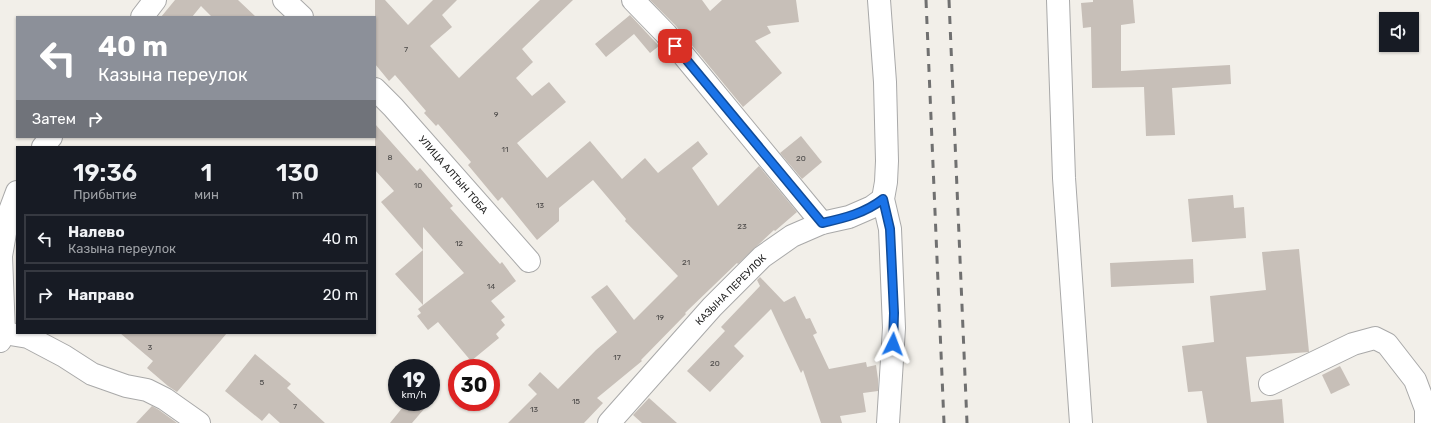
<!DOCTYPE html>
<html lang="ru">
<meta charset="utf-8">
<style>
body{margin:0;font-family:Rubik,sans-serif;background:#242831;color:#f1f3f6;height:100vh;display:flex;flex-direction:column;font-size:15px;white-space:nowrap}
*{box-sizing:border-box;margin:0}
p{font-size:13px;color:#9ea1a6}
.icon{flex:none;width:22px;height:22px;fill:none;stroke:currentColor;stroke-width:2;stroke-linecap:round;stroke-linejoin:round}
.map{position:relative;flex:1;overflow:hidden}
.details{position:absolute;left:16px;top:146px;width:360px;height:188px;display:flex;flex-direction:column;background:#171b24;border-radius:0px;box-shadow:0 1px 3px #0004}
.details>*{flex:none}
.top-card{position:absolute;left:16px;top:16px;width:360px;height:122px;border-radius:0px;box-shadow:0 1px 3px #0004;background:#8c9099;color:#fff;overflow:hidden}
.tools{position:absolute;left:1379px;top:12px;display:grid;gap:8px}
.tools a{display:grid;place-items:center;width:40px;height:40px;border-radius:0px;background:#171b24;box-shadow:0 1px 3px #0004;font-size:20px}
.speed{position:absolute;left:388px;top:359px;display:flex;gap:8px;font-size:20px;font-weight:700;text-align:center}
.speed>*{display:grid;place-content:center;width:52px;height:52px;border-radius:50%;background:#171b24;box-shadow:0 1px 3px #0004;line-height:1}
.speed small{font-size:10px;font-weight:400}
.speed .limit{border:6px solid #d22;background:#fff;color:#111}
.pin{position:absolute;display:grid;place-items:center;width:34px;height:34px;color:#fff;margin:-17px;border-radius:8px;box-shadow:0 2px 6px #0006}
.me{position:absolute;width:44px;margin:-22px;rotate:3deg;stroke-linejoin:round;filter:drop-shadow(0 0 3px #0008)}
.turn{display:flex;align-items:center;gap:14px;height:84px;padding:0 16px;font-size:18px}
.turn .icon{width:52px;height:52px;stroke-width:2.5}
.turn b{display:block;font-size:28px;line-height:34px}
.then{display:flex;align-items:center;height:38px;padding:0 16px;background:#0003;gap:8px;font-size:15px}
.eta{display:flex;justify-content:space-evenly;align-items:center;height:68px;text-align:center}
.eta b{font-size:24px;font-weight:600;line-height:28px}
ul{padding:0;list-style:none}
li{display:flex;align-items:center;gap:12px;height:50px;margin:0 8px 6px;padding:0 8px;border:2px solid #363941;border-radius:0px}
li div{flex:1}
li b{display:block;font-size:15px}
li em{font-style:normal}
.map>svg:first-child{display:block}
.building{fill:#c7bfb8}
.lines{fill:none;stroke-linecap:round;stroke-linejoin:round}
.street-casing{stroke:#a9a9a9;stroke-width:24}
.street{stroke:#fff;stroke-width:22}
.rail{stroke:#707070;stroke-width:3;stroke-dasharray:8 8;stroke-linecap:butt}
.route-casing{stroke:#114b97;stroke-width:10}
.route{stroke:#1a73e8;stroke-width:7}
.labels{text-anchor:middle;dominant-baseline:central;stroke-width:4;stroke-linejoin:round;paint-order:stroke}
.number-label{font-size:8px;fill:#4b4948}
.street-label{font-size:10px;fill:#222;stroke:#fff}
</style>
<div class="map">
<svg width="1431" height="423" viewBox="0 0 1431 423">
<rect width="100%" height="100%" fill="#f2efe9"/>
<g class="building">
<path d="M 175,0 L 238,0 L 256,17 L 212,17 L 201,6 L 192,17 L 161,17 Z"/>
<path d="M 375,0 L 385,0 L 408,25 L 433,0 L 457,0 L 442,15 L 452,27 L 430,46 L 459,78 L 540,0 L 573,0 L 522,49 L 533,62 L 516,78 L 532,96 L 549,82 L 566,102 L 517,143 L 547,178 L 590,141 L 622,179 L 645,158 L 658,173 L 698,141 L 708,154 L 692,168 L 718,206 L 759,166 L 797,212 L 775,231 L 774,230 L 738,264 L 737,263 L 685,313 L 686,314 L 641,360 L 642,361 L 597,398 L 603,403 L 584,423 L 508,423 L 537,394 L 528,385 L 540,372 L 558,389 L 596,350 L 617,332 L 591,297 L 607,285 L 634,320 L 678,276 L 625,221 L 626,219 L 593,180 L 559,208 L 559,221 L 537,240 L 502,197 L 498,201 L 468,165 L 471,162 L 438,124 L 436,126 L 424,113 L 426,111 L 395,75 L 389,81 L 375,64 Z"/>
<path d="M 650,0 L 702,0 L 710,11 L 722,0 L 796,0 L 799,22 L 767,26 L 771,33 L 755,41 L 782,73 L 743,107 L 676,26 Z"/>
<path d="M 1093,0 L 1133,0 L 1135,23 L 1121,25 L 1121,71 L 1230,65 L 1231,84 L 1172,88 L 1175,135 L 1146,136 L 1144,87 L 1092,88 L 1091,27 L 1083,28 L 1081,3 L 1093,2 Z"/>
<path d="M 630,15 L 659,46 L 650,53 L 634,34 L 606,57 L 595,44 Z"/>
<path d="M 375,124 L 417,171 L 420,168 L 453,206 L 450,208 L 500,264 L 502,262 L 516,281 L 491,301 L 505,317 L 501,320 L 505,325 L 496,334 L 499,338 L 471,361 L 438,322 L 428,330 L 417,316 L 421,313 L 418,309 L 464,273 L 423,227 L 423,305 L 395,274 L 423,250 L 381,202 L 394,191 L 375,170 Z"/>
<path d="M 801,136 L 822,162 L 802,179 L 780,153 Z"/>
<path d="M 1233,195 L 1234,208 L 1244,207 L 1246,238 L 1192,242 L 1188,199 Z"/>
<path d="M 1299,249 L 1309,352 L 1246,357 L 1251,402 L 1282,399 L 1284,423 L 1207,423 L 1202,391 L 1188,392 L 1182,346 L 1214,342 L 1210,296 L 1266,290 L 1262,252 Z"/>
<path d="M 1193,259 L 1194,283 L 1111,287 L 1110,263 Z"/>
<path d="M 760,277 L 784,302 L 795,296 L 806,319 L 810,318 L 817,333 L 813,335 L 829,369 L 866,362 L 867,367 L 876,365 L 878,379 L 878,391 L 863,393 L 866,412 L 840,416 L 842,423 L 821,423 L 803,370 L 801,373 L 771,309 L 734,346 L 744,356 L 710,392 L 687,371 L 725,331 L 721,327 L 760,286 L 757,280 Z"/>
<path d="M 120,333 L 227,333 L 177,392 L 168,386 L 147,368 L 153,361 Z"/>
<path d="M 255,354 L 291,384 L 287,388 L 325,423 L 280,423 L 269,413 L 262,421 L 225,391 Z"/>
<path d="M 1340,366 L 1350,385 L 1331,394 L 1322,375 Z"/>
<path d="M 649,398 L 677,423 L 642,423 L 633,415 Z"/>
<path d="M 407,402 L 430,402 L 412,423 L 390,423 Z"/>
<path d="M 152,406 L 159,410 L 177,423 L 136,423 Z"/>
</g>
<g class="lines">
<defs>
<g id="street">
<path d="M 284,0 L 302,17"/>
<path d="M 633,0 L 666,34 L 822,223"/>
<path d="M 879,0 L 885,82 L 887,161 L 886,182 L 883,199 L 890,229 L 894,328 L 888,423"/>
<path d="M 1058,0 L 1064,178 L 1081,423"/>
<path d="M 142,17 L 155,0"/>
<path d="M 375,89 L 393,107 L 529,261"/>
<path d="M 43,147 L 51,137"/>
<path d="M 4,333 L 28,337 L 64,356 L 92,374 L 126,386 L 147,390 L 165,399 L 199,423"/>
<path d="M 0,341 L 4,333 L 1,256 L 8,216 L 17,192"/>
<path d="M 1270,384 L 1353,344 L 1375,338 L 1387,344 L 1415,380 L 1426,409 L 1426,423"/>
<path d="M 609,423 L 712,307 L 762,257 L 792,236 L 822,223 L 849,217 L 872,207 L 883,199"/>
</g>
</defs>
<use href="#street" class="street-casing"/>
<use href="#street" class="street"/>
<g class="rail">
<path d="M 926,0 L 944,423"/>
<path d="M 949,0 L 967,423"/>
</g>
</g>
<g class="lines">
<defs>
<path id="route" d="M 675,46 L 822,223 C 845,218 865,213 883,199 L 890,229 L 894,313 L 893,344"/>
</defs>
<use href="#route" class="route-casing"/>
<use href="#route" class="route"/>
</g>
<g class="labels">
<g class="number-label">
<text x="406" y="49">7</text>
<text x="496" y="114">9</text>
<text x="505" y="149">11</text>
<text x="390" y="157">8</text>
<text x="801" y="158">20</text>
<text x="418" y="185">10</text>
<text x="540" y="205">13</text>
<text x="742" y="226">23</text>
<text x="459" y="243">12</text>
<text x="686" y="262">21</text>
<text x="491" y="286">14</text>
<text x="660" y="317">19</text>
<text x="150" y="347">3</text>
<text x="617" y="357">17</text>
<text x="715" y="363">20</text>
<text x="262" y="382">5</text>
<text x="576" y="401">15</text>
<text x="295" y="406">7</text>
<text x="534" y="409">13</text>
</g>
<g class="street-label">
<text transform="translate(453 175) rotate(49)">УЛИЦА АЛТЫН ТОБА</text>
<text transform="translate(731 290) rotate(-45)">КАЗЫНА ПЕРЕУЛОК</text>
</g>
</g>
</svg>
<div class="tools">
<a><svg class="icon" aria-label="sound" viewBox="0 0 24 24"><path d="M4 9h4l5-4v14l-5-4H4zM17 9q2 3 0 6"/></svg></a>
</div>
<div class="speed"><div>19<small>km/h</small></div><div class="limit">30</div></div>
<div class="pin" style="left:675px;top:46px;background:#d93025"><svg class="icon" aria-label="arrive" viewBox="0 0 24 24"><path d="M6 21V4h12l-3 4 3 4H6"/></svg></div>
<svg class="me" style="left:893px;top:344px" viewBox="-20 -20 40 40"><path d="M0-17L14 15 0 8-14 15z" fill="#1a73e8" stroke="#fff" stroke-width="4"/></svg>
<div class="top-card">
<div class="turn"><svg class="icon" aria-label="left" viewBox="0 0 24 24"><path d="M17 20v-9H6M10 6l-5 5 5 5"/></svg><div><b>40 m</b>Казына переулок</div></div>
<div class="then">Затем<svg class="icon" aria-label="right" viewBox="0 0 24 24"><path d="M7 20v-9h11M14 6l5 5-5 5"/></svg></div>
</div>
<section class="details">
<div class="eta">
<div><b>19:36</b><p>Прибытие</p></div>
<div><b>1</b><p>мин</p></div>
<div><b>130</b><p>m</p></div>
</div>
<ul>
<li><svg class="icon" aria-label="left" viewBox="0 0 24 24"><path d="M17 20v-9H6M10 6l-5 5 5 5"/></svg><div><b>Налево</b><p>Казына переулок</p></div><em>40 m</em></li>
<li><svg class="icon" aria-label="right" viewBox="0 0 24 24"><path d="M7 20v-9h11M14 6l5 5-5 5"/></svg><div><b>Направо</b></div><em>20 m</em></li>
</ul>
</section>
</div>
